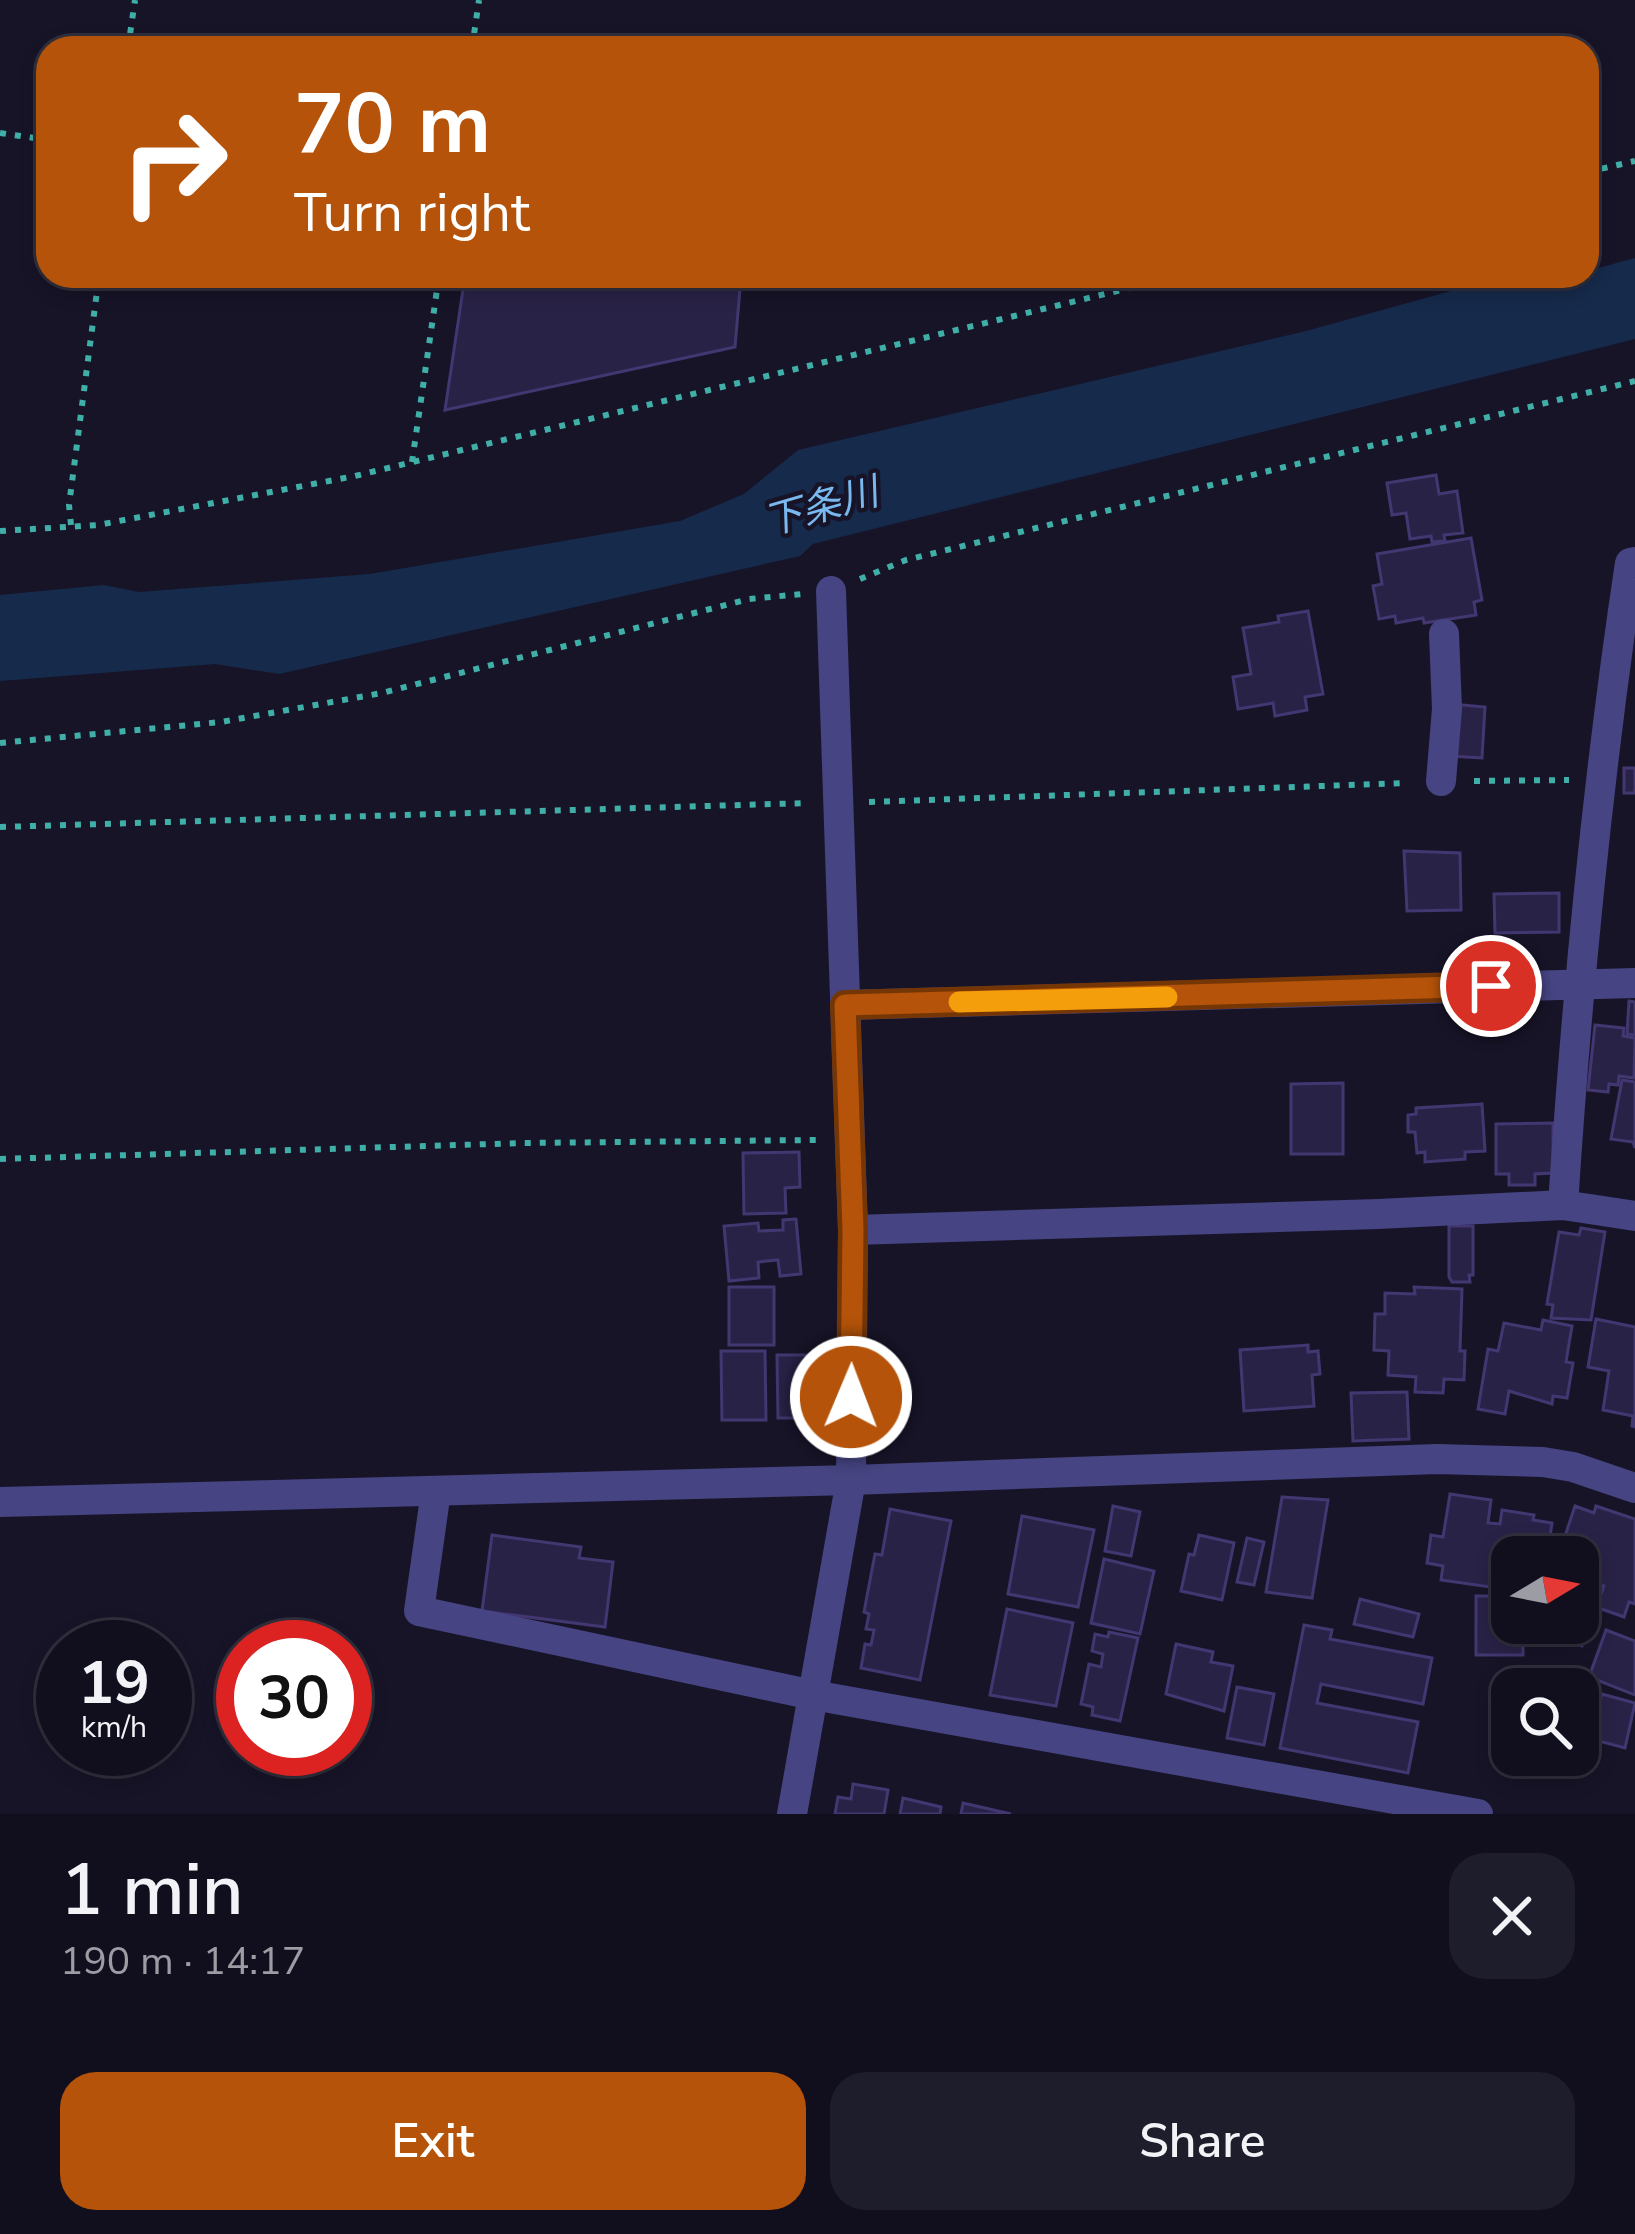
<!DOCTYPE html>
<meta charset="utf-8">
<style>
body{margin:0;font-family:"Nunito Sans","Noto Sans JP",sans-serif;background:#1e1d2b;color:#f1f3f6;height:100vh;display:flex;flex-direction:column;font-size:45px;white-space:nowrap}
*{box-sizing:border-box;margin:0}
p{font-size:39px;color:#9c9ca4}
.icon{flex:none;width:66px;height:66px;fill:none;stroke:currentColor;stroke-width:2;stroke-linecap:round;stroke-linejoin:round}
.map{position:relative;height:1814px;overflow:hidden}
.drawer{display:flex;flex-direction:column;background:#110f1e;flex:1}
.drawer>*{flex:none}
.top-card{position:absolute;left:36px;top:36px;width:1563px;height:252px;border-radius:36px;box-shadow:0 6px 18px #0003,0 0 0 3px #302f3c;background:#b45309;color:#fff;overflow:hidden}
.needle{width:78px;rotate:80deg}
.tools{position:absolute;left:1491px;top:1536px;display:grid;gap:24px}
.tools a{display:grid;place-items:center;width:108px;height:108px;border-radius:24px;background:#110f1e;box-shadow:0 6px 18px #0003,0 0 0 3px #302f3c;font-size:60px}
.speed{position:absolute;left:36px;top:1620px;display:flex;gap:24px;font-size:60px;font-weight:700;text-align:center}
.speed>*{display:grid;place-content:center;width:156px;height:156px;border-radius:50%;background:#110f1e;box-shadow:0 6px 18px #0003,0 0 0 3px #302f3c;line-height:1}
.speed small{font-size:30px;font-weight:400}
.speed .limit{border:18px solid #d22;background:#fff;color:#111}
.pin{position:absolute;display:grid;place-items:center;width:102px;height:102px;color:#fff;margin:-51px;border:6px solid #fff;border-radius:50%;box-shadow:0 3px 12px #0007}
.me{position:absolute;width:132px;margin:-66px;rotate:1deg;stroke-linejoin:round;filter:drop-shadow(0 0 9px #0008)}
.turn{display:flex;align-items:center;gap:42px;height:252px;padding:0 60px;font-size:54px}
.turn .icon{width:156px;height:156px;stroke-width:2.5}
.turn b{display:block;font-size:84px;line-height:102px}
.round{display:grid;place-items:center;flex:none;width:126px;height:126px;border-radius:36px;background:#1e1d2b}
.head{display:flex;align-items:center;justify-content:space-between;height:204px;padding:0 60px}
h1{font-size:72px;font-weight:600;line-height:90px}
.primary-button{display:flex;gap:24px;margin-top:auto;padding:24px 60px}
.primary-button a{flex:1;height:138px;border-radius:36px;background:#b45309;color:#fff;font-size:48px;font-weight:600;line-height:138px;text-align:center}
.primary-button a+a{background:#1e1d2b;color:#f1f3f6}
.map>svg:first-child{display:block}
.water{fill:#162a4b}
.building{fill:#292247;stroke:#423771;stroke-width:3}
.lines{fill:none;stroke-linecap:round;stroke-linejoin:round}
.path{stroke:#3fafa8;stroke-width:6;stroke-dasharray:6 9;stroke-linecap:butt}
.minor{stroke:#464482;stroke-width:30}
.route-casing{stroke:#753606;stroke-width:30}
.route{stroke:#b45309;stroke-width:21}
.slow{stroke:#f59e0b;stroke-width:21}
.labels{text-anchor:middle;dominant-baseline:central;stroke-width:9;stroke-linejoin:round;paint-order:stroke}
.water-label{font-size:39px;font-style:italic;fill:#79b9ef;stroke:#171428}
</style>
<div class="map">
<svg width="1635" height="1814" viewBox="0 0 1635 1814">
<rect width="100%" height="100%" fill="#171428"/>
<path class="water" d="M 1635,258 L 1635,339 L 813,544 L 800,556 L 279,674 L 215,664 L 0,681 L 0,595 L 104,585 L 139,592 L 370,574 L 680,521 L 744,494 L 798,450 L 1306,331 L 1487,281 L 1587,276 L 1587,271 Z"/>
<g class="building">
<path d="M 465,276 L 651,276 L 740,289 L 735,347 L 445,410 Z"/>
<path d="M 683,276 L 745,276 L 743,285 Z"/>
<path d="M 1436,475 L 1439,494 L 1457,491 L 1463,533 L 1444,535 L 1445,541 L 1432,542 L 1431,536 L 1410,539 L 1406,513 L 1392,515 L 1387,483 Z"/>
<path d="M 1471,538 L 1482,600 L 1474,602 L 1476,615 L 1424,623 L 1423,618 L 1396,623 L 1395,616 L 1379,619 L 1373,586 L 1382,584 L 1377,554 Z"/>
<path d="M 1308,611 L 1323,694 L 1305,697 L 1307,710 L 1275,716 L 1273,703 L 1238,709 L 1233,677 L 1251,674 L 1243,628 L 1279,622 L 1278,616 Z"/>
<path d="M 1452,704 L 1485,707 L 1482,758 L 1449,756 Z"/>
<rect x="1624" y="768" width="11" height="25"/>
<path d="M 1404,851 L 1460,853 L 1461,910 L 1407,911 Z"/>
<path d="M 1559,893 L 1559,932 L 1495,933 L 1494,894 Z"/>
<path d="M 1629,1001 L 1635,1002 L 1635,1035 L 1627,1034 Z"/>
<path d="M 1595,1025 L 1624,1028 L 1623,1036 L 1635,1038 L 1634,1078 L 1619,1076 L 1618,1085 L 1609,1084 L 1608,1092 L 1588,1090 Z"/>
<path d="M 1622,1080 L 1635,1082 L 1635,1148 L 1633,1142 L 1611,1139 Z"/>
<path d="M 1343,1083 L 1343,1154 L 1291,1154 L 1291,1084 Z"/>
<path d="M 1482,1104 L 1485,1151 L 1465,1152 L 1465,1159 L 1425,1162 L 1425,1152 L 1417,1153 L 1415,1132 L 1408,1132 L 1408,1115 L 1416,1114 L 1416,1108 Z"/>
<path d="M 1553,1123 L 1553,1173 L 1535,1174 L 1535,1185 L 1509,1185 L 1509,1174 L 1496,1174 L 1496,1124 Z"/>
<path d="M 799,1152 L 800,1187 L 785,1188 L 786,1213 L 744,1214 L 743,1153 Z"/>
<path d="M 796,1219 L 801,1274 L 780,1276 L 778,1260 L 758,1262 L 759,1278 L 729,1281 L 724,1226 L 758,1223 L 759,1231 L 783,1230 L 783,1220 Z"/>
<path d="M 1449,1226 L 1473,1226 L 1473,1275 L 1469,1275 L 1470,1282 L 1452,1282 L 1449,1277 Z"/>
<path d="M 1581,1228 L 1605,1232 L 1591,1320 L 1551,1318 L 1553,1305 L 1547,1304 L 1559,1232 L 1579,1235 Z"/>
<rect x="729" y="1287" width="45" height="58"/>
<path d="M 1414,1287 L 1462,1289 L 1460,1351 L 1465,1351 L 1464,1380 L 1444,1379 L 1443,1393 L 1415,1392 L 1416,1377 L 1388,1375 L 1389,1351 L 1374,1350 L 1375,1314 L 1385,1314 L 1385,1293 L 1415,1294 Z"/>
<path d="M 1596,1319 L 1635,1327 L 1635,1427 L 1632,1426 L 1633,1416 L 1603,1410 L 1609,1371 L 1588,1367 Z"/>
<path d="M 1543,1320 L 1572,1326 L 1566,1362 L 1573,1363 L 1567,1398 L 1553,1396 L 1552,1404 L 1509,1391 L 1505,1414 L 1478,1409 L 1488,1349 L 1498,1351 L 1504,1323 L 1541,1330 Z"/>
<path d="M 1308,1345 L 1308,1352 L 1318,1351 L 1320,1374 L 1312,1375 L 1314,1406 L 1244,1411 L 1240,1350 Z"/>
<path d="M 721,1351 L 765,1351 L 766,1420 L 722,1420 Z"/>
<path d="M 777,1355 L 824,1355 L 825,1418 L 778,1418 Z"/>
<path d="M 1407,1392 L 1409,1439 L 1353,1441 L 1351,1393 Z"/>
<path d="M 1450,1494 L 1491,1500 L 1488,1523 L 1500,1524 L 1502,1510 L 1534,1515 L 1533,1520 L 1552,1523 L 1547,1557 L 1512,1557 L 1512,1590 L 1441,1580 L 1443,1566 L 1427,1563 L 1431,1535 L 1443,1537 Z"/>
<path d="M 1282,1497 L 1328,1500 L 1312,1598 L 1266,1592 Z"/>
<path d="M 1113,1506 L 1140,1512 L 1131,1556 L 1105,1551 Z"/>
<path d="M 1575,1506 L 1594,1513 L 1596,1506 L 1635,1519 L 1635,1604 L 1629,1602 L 1624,1617 L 1596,1607 L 1604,1586 L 1578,1577 L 1578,1557 L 1558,1557 Z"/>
<path d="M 890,1509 L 951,1521 L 920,1680 L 861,1668 L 865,1644 L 871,1645 L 874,1630 L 866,1629 L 869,1614 L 864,1612 L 875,1554 L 882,1555 Z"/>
<path d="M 1022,1516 L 1094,1530 L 1078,1607 L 1008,1594 Z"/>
<path d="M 492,1535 L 581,1547 L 579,1558 L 613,1562 L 605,1627 L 482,1611 Z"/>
<path d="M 1199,1535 L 1234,1543 L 1222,1600 L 1181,1591 L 1189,1554 L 1194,1555 Z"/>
<path d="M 1247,1538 L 1264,1542 L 1254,1585 L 1237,1582 Z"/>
<path d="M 1104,1559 L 1154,1571 L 1140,1634 L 1091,1623 Z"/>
<path d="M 1476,1596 L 1512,1596 L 1512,1623 L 1523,1623 L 1523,1655 L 1476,1655 Z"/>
<path d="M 1360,1599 L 1419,1614 L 1413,1637 L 1354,1624 Z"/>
<path d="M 1007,1609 L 1073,1623 L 1056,1706 L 990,1695 Z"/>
<path d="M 1578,1610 L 1592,1615 L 1582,1646 L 1553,1637 L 1557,1623 L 1578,1623 Z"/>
<path d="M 1304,1625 L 1332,1630 L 1330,1639 L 1432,1658 L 1423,1704 L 1321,1684 L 1317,1703 L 1418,1722 L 1408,1773 L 1280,1748 Z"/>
<path d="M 1606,1630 L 1635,1641 L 1635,1695 L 1589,1677 Z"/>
<path d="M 1109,1632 L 1138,1638 L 1120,1721 L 1092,1715 L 1093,1707 L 1081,1704 L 1089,1664 L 1101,1667 L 1103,1654 L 1092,1651 L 1095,1634 L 1108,1637 Z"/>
<path d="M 1176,1644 L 1213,1652 L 1211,1662 L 1233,1666 L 1224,1711 L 1166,1694 Z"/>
<path d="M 1237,1687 L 1274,1694 L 1264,1745 L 1227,1738 Z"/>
<path d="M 1602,1694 L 1635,1703 L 1625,1748 L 1591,1739 Z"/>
<path d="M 853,1784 L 888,1790 L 884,1814 L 835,1814 L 838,1797 L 851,1799 Z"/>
<path d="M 903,1798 L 941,1807 L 940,1814 L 900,1814 Z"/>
<path d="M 963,1803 L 1011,1814 L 961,1814 Z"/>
</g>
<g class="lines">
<g class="path">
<path d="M 128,48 L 135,0"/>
<path d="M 472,48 L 479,0"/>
<path d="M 0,133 L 48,140"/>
<path d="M 1587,172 L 1635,161"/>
<path d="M 412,462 L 439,276"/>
<path d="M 71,525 L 69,505 L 99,276"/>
<path d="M 0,531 L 98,525 L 355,476 L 1179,276"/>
<path d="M 860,579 L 906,560 L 1635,381"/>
<path d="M 0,743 L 221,722 L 382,693 L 749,599 L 802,594"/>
<path d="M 1474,781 L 1569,780"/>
<path d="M 869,802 L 1407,783"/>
<path d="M 0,827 L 808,803"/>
<path d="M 0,1159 L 524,1143 L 816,1140"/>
</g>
<g class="minor">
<path d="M 1441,781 L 1447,709 L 1444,634"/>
<path d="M 845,1005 L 1635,983"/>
<path d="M 1563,1205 C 1577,990 1598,776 1630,563 L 1635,562"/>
<path d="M 853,1230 L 1378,1214 L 1563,1205 L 1635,1216"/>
<path d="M 436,1491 L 419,1611 L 813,1695 L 1478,1814"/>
<path d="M 0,1502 L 851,1480 L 1437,1459 L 1543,1462 L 1573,1467 L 1635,1488"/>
<path d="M 792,1814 L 851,1480 L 853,1230 L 831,591"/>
</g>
</g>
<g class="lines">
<defs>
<path id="route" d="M 851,1397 L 853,1230 L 845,1005 L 1491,986"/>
</defs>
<use href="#route" class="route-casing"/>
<use href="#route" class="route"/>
<path class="slow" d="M 959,1002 L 1167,997"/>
</g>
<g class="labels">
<g class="water-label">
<text transform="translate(821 507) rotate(-16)">下条川</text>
</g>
</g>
</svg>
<div class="tools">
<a><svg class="needle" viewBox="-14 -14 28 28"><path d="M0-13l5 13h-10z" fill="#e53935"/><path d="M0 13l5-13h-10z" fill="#9c9ca4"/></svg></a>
<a><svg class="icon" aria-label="search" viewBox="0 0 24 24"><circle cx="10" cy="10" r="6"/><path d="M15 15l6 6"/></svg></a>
</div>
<div class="speed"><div>19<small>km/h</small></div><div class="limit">30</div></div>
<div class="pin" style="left:1491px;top:986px;background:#d93025"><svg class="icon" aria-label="arrive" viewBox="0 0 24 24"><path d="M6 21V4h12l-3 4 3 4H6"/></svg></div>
<svg class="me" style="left:851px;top:1397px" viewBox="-20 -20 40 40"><circle r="17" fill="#b45309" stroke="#fff" stroke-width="3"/><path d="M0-11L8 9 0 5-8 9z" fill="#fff"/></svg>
<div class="top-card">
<div class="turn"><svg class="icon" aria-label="right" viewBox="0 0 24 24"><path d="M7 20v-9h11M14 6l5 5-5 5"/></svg><div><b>70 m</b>Turn right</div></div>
</div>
</div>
<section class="drawer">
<div class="head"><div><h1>1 min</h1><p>190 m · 14:17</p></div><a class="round"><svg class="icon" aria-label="close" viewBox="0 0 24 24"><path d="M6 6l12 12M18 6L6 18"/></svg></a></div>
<div class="primary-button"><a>Exit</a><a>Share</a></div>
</section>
